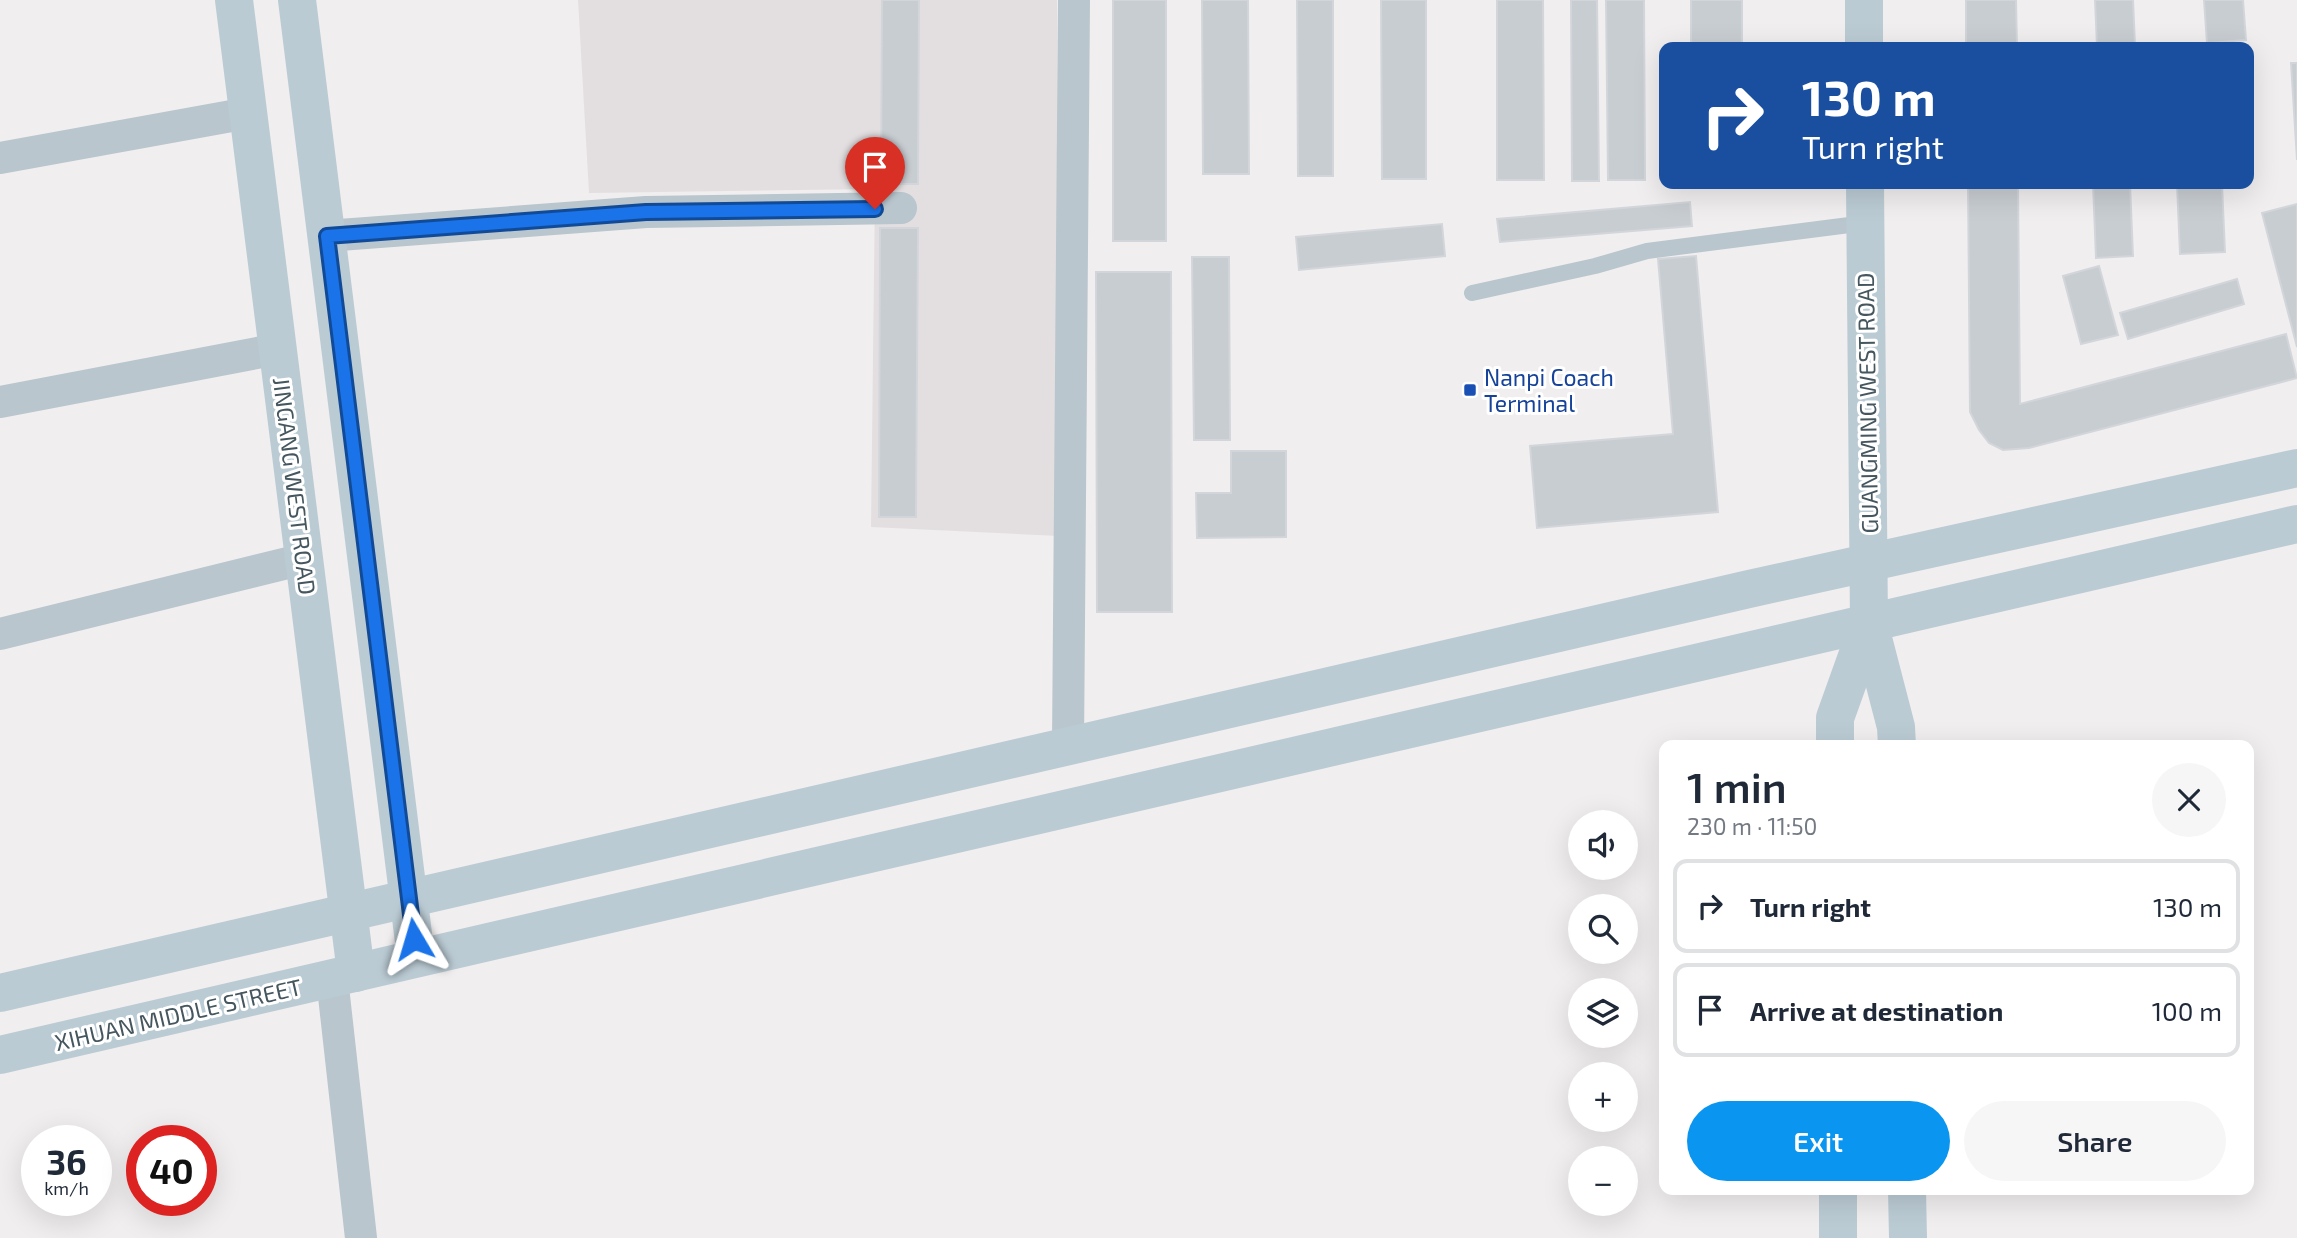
<!DOCTYPE html>
<meta charset="utf-8">
<style>
body{margin:0;font-family:"Exo 2",sans-serif;background:#f6f6f7;color:#1f2937;height:100vh;display:flex;flex-direction:column;font-size:26px;white-space:nowrap}
*{box-sizing:border-box;margin:0}
p{font-size:23px;color:#747a83}
.icon{flex:none;width:38px;height:38px;fill:none;stroke:currentColor;stroke-width:2;stroke-linecap:round;stroke-linejoin:round}
.map{position:relative;flex:1;overflow:hidden}
.drawer{position:absolute;left:1659px;top:740px;width:595px;height:455px;display:flex;flex-direction:column;background:#fff;border-radius:14px;box-shadow:0 7px 28px #0002}
.drawer>*{flex:none}
.hud{position:absolute;left:1659px;top:42px;width:595px;height:147px;border-radius:14px;box-shadow:0 7px 28px #0002;background:#1a4fa0;color:#fff;overflow:hidden}
.controls{position:absolute;left:1568px;top:810px;display:grid;gap:14px}
.controls a{display:grid;place-items:center;width:70px;height:70px;border-radius:50%;background:#fff;box-shadow:0 7px 28px #0002;font-size:35px}
.speed{position:absolute;left:21px;top:1125px;display:flex;gap:14px;font-size:35px;font-weight:700;text-align:center}
.speed>*{display:grid;place-content:center;width:91px;height:91px;border-radius:50%;background:#fff;box-shadow:0 7px 28px #0002;line-height:1}
.speed small{font-size:18px;font-weight:400}
.speed .limit{border:10px solid #d22;background:#fff;color:#111}
.pin{position:absolute;display:grid;place-items:center;width:60px;height:60px;color:#fff;margin:-72px -30px;border-radius:50% 50% 50% 0;rotate:-45deg;box-shadow:0 0 7px #0007}
.pin .icon{rotate:45deg}
.me{position:absolute;width:77px;margin:-38px;rotate:353deg;stroke-linejoin:round;filter:drop-shadow(0 0 5px #0008)}
.turn{display:flex;align-items:center;gap:24px;height:147px;padding:0 28px;font-size:32px}
.turn .icon{width:91px;height:91px;stroke-width:2.5}
.turn b{display:block;font-size:49px;line-height:60px}
.round{display:grid;place-items:center;flex:none;width:74px;height:74px;border-radius:37px;background:#f6f6f7}
.headline{display:flex;align-items:center;justify-content:space-between;height:119px;padding:0 28px}
h1{font-size:42px;font-weight:600;line-height:52px}
.button{display:flex;gap:14px;margin-top:auto;padding:14px 28px}
.button a{flex:1;height:80px;border-radius:42px;background:#0a95f0;color:#fff;font-size:28px;font-weight:600;line-height:80px;text-align:center}
.button a+a{background:#f6f6f7;color:#1f2937}
ul{padding:0;list-style:none}
li{display:flex;align-items:center;gap:21px;height:94px;margin:0 14px 10px;padding:0 14px;border:4px solid #e0e1e3;border-radius:14px}
li div{flex:1}
li b{display:block;font-size:26px}
li em{font-style:normal}
.map>svg:first-child{display:block}
.education{fill:#e3dfe1}
.building{fill:#c8cdd2;stroke:#d2d6db;stroke-width:2}
.lines{fill:none;stroke-linecap:round;stroke-linejoin:round}
.lane{stroke:#b9c6cd;stroke-width:16}
.street{stroke:#b9c6cd;stroke-width:32}
.secondary{stroke:#bbcbd4;stroke-width:38}
.route-casing{stroke:#114b97;stroke-width:18}
.route{stroke:#1a73e8;stroke-width:12}
.transit-dot{fill:#1a4fb4;stroke:#fff;stroke-width:2.5}
.labels{text-anchor:middle;dominant-baseline:central;stroke-width:6;stroke-linejoin:round;paint-order:stroke}
.transit-label{font-size:23px;fill:#164399;stroke:#fff;text-anchor:start}
.street-label{font-size:23px;fill:#45565e;stroke:#fff}
</style>
<div class="map">
<svg width="2297" height="1238" viewBox="0 0 2297 1238">
<rect width="100%" height="100%" fill="#f1eeef"/>
<path class="education" d="M 578,0 L 1057,0 L 1059,536 L 871,527 L 875,189 L 589,193 Z"/>
<g class="building">
<path d="M 882,0 L 919,0 L 918,184 L 881,184 Z"/>
<rect x="1113" y="0" width="53" height="241"/>
<path d="M 1202,0 L 1248,0 L 1249,174 L 1203,174 Z"/>
<path d="M 1297,0 L 1333,0 L 1333,176 L 1298,176 Z"/>
<path d="M 1381,0 L 1426,0 L 1426,179 L 1382,179 Z"/>
<path d="M 1497,0 L 1543,0 L 1544,180 L 1497,180 Z"/>
<path d="M 1571,0 L 1597,0 L 1599,181 L 1572,181 Z"/>
<path d="M 1606,0 L 1644,0 L 1645,180 L 1608,180 Z"/>
<rect x="1691" y="0" width="51" height="47"/>
<path d="M 1966,0 L 2016,0 L 2017,47 L 1966,47 Z"/>
<path d="M 2095,0 L 2133,0 L 2135,45 L 2097,46 Z"/>
<path d="M 2204,0 L 2243,0 L 2246,40 L 2207,43 Z"/>
<path d="M 2291,63 L 2297,63 L 2297,160 Z"/>
<path d="M 1968,184 L 2018,184 L 2020,404 L 2286,334 L 2297,378 L 2029,448 L 2003,450 L 1989,443 L 1979,430 L 1970,412 Z"/>
<path d="M 2093,184 L 2130,184 L 2133,256 L 2096,258 Z"/>
<path d="M 2177,184 L 2222,184 L 2225,252 L 2180,254 Z"/>
<path d="M 1690,202 L 1692,226 L 1500,242 L 1497,219 Z"/>
<path d="M 2297,204 L 2297,347 L 2262,213 Z"/>
<path d="M 1442,224 L 1445,256 L 1299,270 L 1296,237 Z"/>
<path d="M 880,228 L 918,228 L 916,517 L 879,517 Z"/>
<path d="M 1696,256 L 1718,512 L 1537,528 L 1530,446 L 1673,434 L 1658,259 Z"/>
<path d="M 1192,257 L 1229,257 L 1230,440 L 1194,440 Z"/>
<path d="M 2099,266 L 2118,335 L 2081,344 L 2063,276 Z"/>
<path d="M 1096,272 L 1171,272 L 1172,612 L 1097,612 Z"/>
<path d="M 2237,279 L 2244,304 L 2128,339 L 2120,313 Z"/>
<path d="M 1231,451 L 1286,451 L 1286,537 L 1197,538 L 1196,493 L 1231,493 Z"/>
</g>
<g class="lines">
<path class="lane" d="M 1472,293 L 1595,266 L 1647,251 L 1865,223"/>
<g class="street">
<path d="M 0,158 L 248,113"/>
<path d="M 326,236 L 646,212 L 901,208"/>
<path d="M 0,402 L 278,349"/>
<path d="M 0,634 L 304,559"/>
<path d="M 1068,746 L 1074,0"/>
<path d="M 332,978 L 361,1238"/>
</g>
<g class="secondary">
<path d="M 234,0 L 356,973"/>
<path d="M 297,0 L 416,958"/>
<path d="M 1864,0 L 1864,47"/>
<path d="M 1865,184 L 1869,623 L 1896,727 L 1897,746"/>
<path d="M 1835,746 L 1835,718 L 1869,623"/>
<path d="M 0,993 L 1749,589 L 2297,468"/>
<path d="M 0,1055 L 2297,524"/>
<path d="M 1838,1190 L 1838,1238"/>
<path d="M 1907,1190 L 1908,1238"/>
</g>
</g>
<g class="lines">
<defs>
<path id="route" d="M 414,939 L 327,236 L 646,212 L 875,209"/>
</defs>
<use href="#route" class="route-casing"/>
<use href="#route" class="route"/>
</g>
<rect class="transit-dot" x="1463" y="383" width="14" height="14" rx="3.5"/>
<g class="labels">
<g class="transit-label">
<text x="1484" y="377">Nanpi Coach<tspan x="1484" dy="26">Terminal</tspan></text>
</g>
<g class="street-label">
<text transform="translate(1867 403) rotate(-91)">GUANGMING WEST ROAD</text>
<text transform="translate(295 486) rotate(83)">JINGANG WEST ROAD</text>
<text transform="translate(178 1014) rotate(-13)">XIHUAN MIDDLE STREET</text>
</g>
</g>
</svg>
<div class="controls">
<a><svg class="icon" aria-label="sound" viewBox="0 0 24 24"><path d="M4 9h4l5-4v14l-5-4H4zM17 9q2 3 0 6"/></svg></a>
<a><svg class="icon" aria-label="search" viewBox="0 0 24 24"><circle cx="10" cy="10" r="6"/><path d="M15 15l6 6"/></svg></a>
<a><svg class="icon" aria-label="layers" viewBox="0 0 24 24"><path d="M12 4l9 5-9 5-9-5zM3 14l9 5 9-5"/></svg></a>
<a>+</a>
<a>−</a>
</div>
<div class="speed"><div>36<small>km/h</small></div><div class="limit">40</div></div>
<div class="pin" style="left:875px;top:209px;background:#d93025"><svg class="icon" aria-label="arrive" viewBox="0 0 24 24"><path d="M6 21V4h12l-3 4 3 4H6"/></svg></div>
<svg class="me" style="left:414px;top:939px" viewBox="-20 -20 40 40"><path d="M0-17L14 15 0 8-14 15z" fill="#1a73e8" stroke="#fff" stroke-width="4"/></svg>
<div class="hud">
<div class="turn"><svg class="icon" aria-label="right" viewBox="0 0 24 24"><path d="M7 20v-9h11M14 6l5 5-5 5"/></svg><div><b>130 m</b>Turn right</div></div>
</div>
<section class="drawer">
<div class="headline"><div><h1>1 min</h1><p>230 m · 11:50</p></div><a class="round"><svg class="icon" aria-label="close" viewBox="0 0 24 24"><path d="M6 6l12 12M18 6L6 18"/></svg></a></div>
<ul>
<li><svg class="icon" aria-label="right" viewBox="0 0 24 24"><path d="M7 20v-9h11M14 6l5 5-5 5"/></svg><div><b>Turn right</b></div><em>130 m</em></li>
<li><svg class="icon" aria-label="arrive" viewBox="0 0 24 24"><path d="M6 21V4h12l-3 4 3 4H6"/></svg><div><b>Arrive at destination</b></div><em>100 m</em></li>
</ul>
<div class="button"><a>Exit</a><a>Share</a></div>
</section>
</div>
